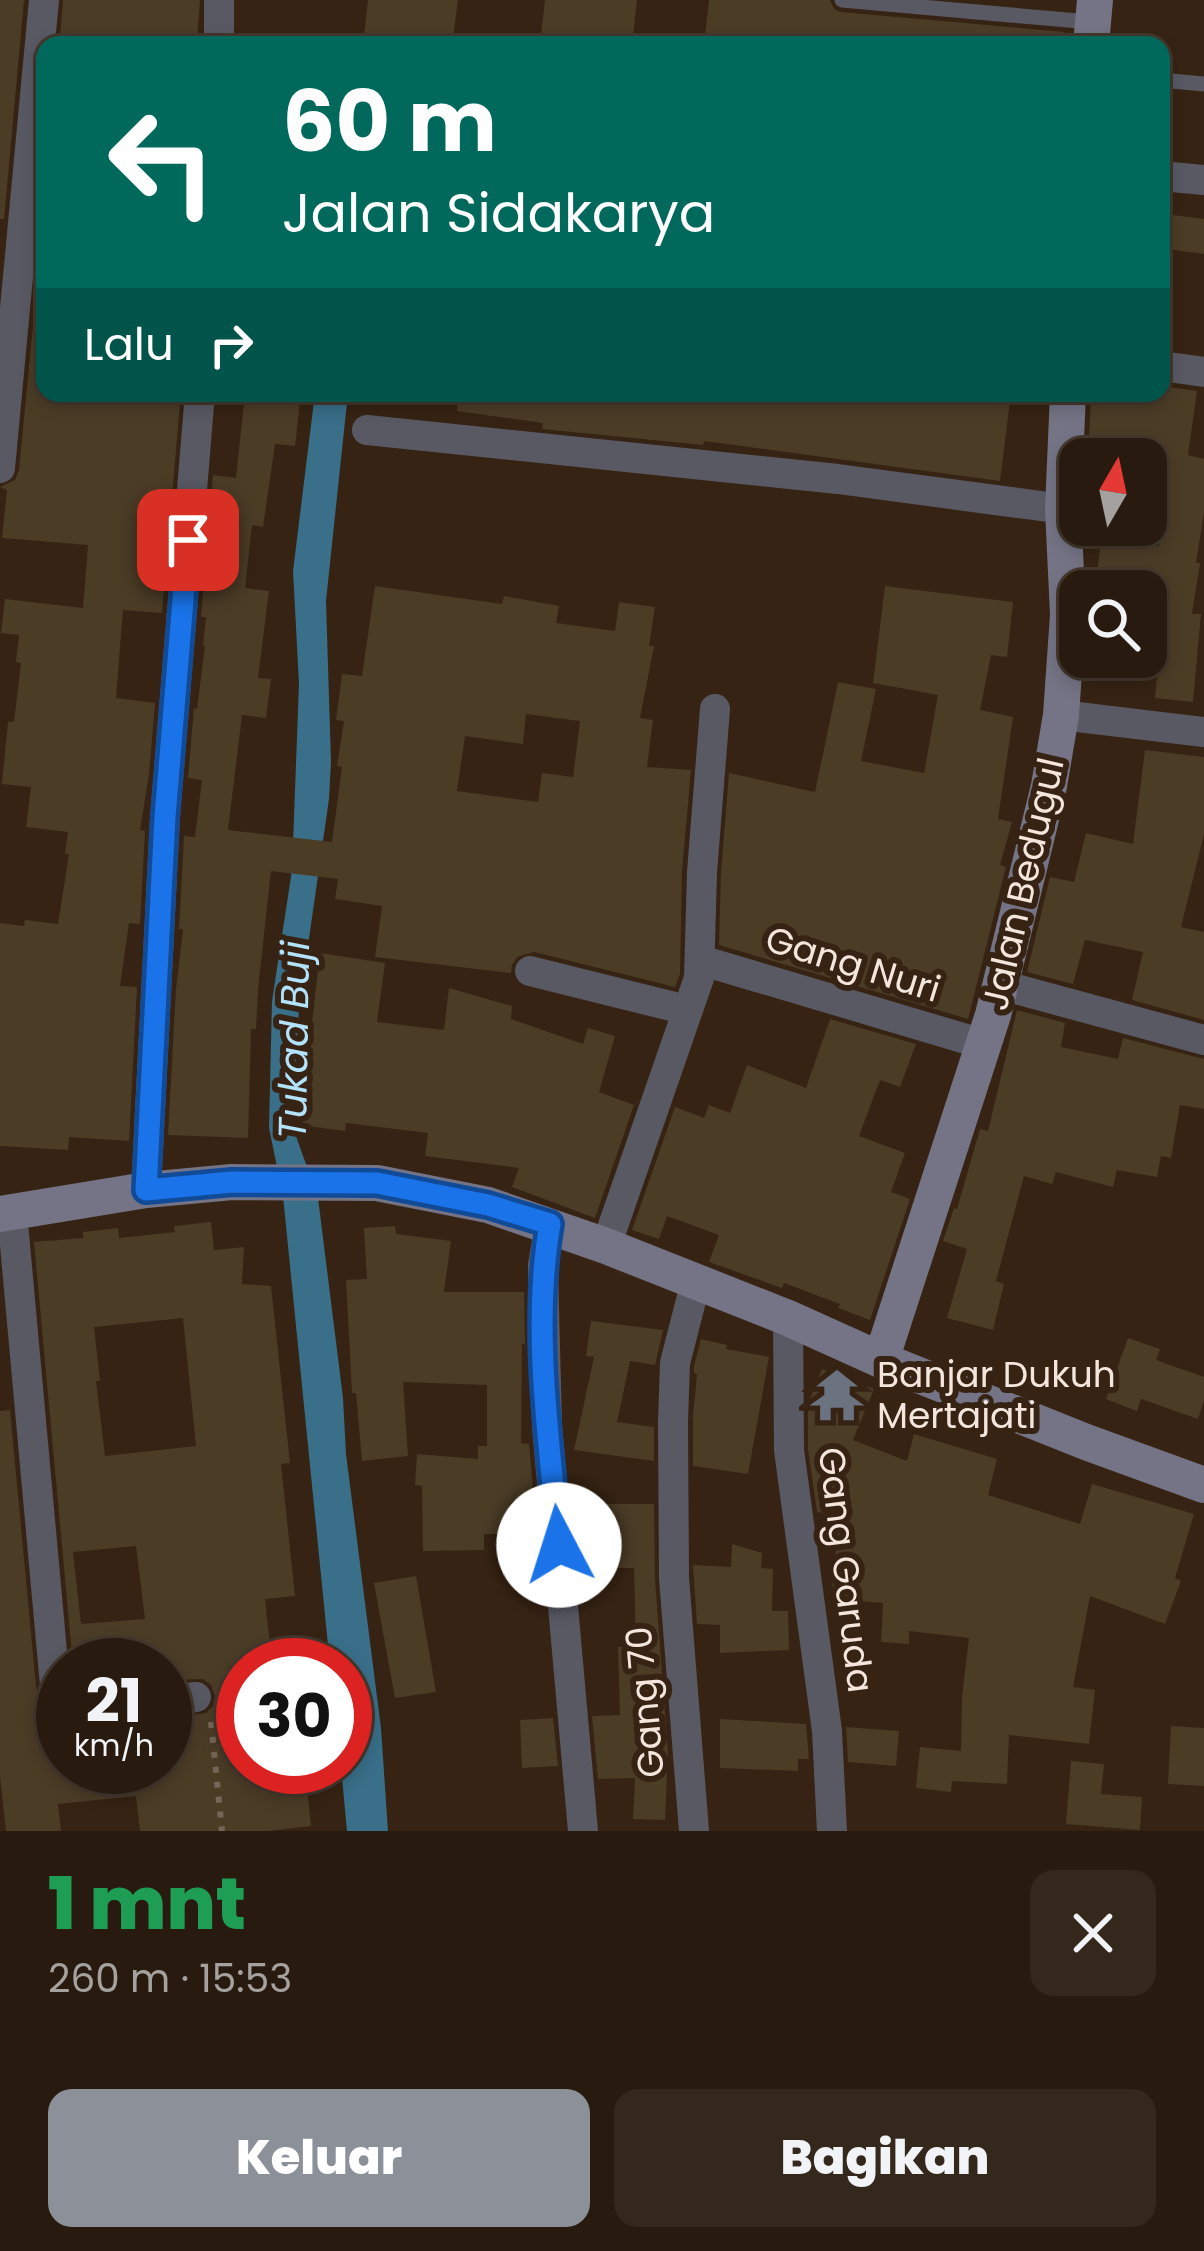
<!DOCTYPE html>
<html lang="id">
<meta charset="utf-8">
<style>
body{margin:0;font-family:Poppins,sans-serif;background:#34271c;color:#f1f3f6;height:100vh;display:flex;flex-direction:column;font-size:45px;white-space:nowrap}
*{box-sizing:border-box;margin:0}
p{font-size:39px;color:#a5a19e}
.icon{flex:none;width:66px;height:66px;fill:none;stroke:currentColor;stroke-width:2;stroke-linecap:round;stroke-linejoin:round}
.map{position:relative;height:1831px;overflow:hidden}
.drawer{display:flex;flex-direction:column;background:#281a0e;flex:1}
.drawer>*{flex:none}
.banner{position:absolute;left:36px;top:36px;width:1134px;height:366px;border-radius:24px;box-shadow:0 6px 18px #0003,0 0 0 3px #44382e;background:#00695c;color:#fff;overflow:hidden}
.needle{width:78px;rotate:9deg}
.fabs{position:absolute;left:1059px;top:438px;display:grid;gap:24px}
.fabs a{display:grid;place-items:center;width:108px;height:108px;border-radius:24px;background:#281a0e;box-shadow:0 6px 18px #0003,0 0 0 3px #44382e;font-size:60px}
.speed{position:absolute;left:36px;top:1638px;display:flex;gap:24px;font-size:60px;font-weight:700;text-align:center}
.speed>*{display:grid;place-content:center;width:156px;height:156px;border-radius:50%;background:#281a0e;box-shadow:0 6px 18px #0003,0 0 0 3px #44382e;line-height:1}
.speed small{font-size:30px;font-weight:400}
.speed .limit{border:18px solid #d22;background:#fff;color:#111}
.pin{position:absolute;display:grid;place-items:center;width:102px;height:102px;color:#fff;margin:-51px;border-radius:24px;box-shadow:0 6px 18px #0006}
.me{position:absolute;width:132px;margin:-66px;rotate:355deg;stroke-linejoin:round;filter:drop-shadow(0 0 9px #0008)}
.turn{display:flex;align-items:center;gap:42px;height:252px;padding:0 48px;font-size:54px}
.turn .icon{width:156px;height:156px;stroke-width:2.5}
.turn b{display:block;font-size:84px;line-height:102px}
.then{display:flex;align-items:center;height:114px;padding:0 48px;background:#0003;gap:24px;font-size:45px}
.round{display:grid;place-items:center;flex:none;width:126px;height:126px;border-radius:24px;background:#34271c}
.headline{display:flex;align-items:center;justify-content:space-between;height:204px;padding:0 48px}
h1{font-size:72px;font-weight:800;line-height:90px;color:#1e9e55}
.button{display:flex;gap:24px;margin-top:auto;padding:24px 48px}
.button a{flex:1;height:138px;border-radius:24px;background:#8c9099;color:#fff;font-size:48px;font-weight:800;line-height:138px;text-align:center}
.button a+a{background:#34271c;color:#f1f3f6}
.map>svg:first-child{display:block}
.water{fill:#396f89}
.building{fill:#4b3c26;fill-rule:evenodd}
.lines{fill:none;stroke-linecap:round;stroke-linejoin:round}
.path{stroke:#776658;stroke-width:6;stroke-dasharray:6 9;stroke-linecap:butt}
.lane{stroke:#595964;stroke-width:15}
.street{stroke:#595964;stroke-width:30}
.secondary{stroke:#747486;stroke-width:36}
.route-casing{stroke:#114b97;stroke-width:30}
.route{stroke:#1a73e8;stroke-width:21}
.labels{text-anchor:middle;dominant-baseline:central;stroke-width:12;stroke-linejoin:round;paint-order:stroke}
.street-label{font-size:36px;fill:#f4e6dc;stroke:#362313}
.poi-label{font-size:36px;fill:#f4e6dc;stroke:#362313;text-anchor:start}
.water-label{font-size:39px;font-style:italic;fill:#b3e3fc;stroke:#362313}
</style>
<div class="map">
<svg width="1204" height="1831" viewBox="0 0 1204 1831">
<rect width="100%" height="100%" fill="#362313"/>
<path class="water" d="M 315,393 L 348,393 L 326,601 L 331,762 L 329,799 L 299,1008 L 293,1119 L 296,1136 L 318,1198 L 343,1398 L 346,1454 L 381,1728 L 388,1831 L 347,1831 L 341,1767 L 345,1767 L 345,1665 L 330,1665 L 283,1196 L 269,1128 L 272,1001 L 292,870 L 299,684 L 293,571 Z"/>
<g class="building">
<path d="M 0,0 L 24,0 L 4,219 L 0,219 Z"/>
<path d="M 63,0 L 200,0 L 197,39 L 123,33 L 122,43 L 60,37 Z"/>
<path d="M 368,0 L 458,0 L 452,45 L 363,45 Z"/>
<path d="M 545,0 L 637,0 L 632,45 L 540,45 Z"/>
<path d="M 709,0 L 830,0 L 834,9 L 841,12 L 1065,32 L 1063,45 L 704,45 Z"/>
<path d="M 1172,215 L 1204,219 L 1204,254 L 1167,249 Z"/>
<path d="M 35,305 L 45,306 L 45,393 L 140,393 L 139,399 L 180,403 L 162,613 L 123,610 L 116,698 L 155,703 L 149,774 L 140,830 L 145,831 L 140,924 L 129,923 L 120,986 L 137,987 L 129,1141 L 69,1137 L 68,1150 L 0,1146 L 0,923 L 24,926 L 25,920 L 58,924 L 69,854 L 65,854 L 68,832 L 26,827 L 31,787 L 2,784 L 8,722 L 14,722 L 21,663 L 16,662 L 19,635 L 1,633 L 5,599 L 83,608 L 88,545 L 2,538 L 7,490 L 0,487 L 15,480 L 19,470 Z"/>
<path d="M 1161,386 L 1197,391 L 1188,455 L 1204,459 L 1204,512 L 1196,563 L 1200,563 L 1192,614 L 1201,614 L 1193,702 L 1155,698 L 1164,597 L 1146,594 L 1146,591 L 1095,591 L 1101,539 L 1159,546 L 1167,490 L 1146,485 L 1146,459 L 1088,459 L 1091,397 L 1122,399 L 1123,393 L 1161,393 Z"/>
<path d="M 245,393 L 301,393 L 295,446 L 275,444 L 263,527 L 252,525 L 245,588 L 269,591 L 258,678 L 271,679 L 266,718 L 242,715 L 228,830 L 332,842 L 342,767 L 337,766 L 344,721 L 336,720 L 342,674 L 362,676 L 375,586 L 502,604 L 504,596 L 559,606 L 556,623 L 615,631 L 619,602 L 655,607 L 649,646 L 654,646 L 640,718 L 653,720 L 647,767 L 691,770 L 682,871 L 680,974 L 675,987 L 534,952 L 517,957 L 512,965 L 511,973 L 375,957 L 382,906 L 335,899 L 338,879 L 271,871 L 258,989 L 256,1029 L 251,1029 L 248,1138 L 168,1135 L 176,989 L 183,929 L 179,929 L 184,836 L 195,837 L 202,780 L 188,778 L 194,708 L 197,709 L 205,646 L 203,646 L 206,617 L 201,617 L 213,475 L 236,478 ZM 526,714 L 580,721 L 573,777 L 542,773 L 538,802 L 457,791 L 465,736 L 523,744 Z"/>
<path d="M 459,393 L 1011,393 L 1000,481 L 704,441 L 703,445 L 542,429 L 543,423 L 457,411 Z"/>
<path d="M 885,586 L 1013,602 L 1007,657 L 991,655 L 980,710 L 1013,717 L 998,819 L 1012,822 L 1000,865 L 1006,867 L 968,1019 L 719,945 L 721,873 L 729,773 L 815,792 L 838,682 L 876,689 L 861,761 L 924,773 L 938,695 L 873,683 Z"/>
<path d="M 1145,750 L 1204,757 L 1204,834 L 1181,927 L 1204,932 L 1204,1020 L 1132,1000 L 1143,952 L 1085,940 L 1073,984 L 1027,972 L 1050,877 L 1074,882 L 1086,833 L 1133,844 Z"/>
<path d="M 320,953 L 385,963 L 377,1022 L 444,1030 L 449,988 L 512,1006 L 511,1019 L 583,1044 L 588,1028 L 615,1036 L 599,1092 L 634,1105 L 595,1218 L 512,1187 L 519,1168 L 425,1156 L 428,1133 L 346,1123 L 345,1131 L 300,1125 Z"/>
<path d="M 1017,1010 L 1065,1023 L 1061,1047 L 1118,1059 L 1123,1038 L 1204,1059 L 1204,1109 L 1180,1105 L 1171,1158 L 1161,1156 L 1157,1177 L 1117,1170 L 1113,1187 L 1056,1172 L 1052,1184 L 1024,1176 L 996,1281 L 1004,1284 L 993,1330 L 947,1318 L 967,1249 L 943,1241 L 954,1208 L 957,1209 L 980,1129 L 988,1131 Z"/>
<path d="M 830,1019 L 916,1044 L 900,1087 L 880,1080 L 859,1136 L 905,1153 L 891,1192 L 910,1199 L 870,1320 L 838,1308 L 840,1304 L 784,1283 L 782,1288 L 709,1262 L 719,1235 L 667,1216 L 659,1239 L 632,1230 L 675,1107 L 704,1118 L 709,1105 L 730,1113 L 747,1065 L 806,1088 Z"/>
<path d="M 211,1222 L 214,1250 L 244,1247 L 242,1284 L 271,1286 L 290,1463 L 281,1464 L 295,1596 L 265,1599 L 271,1655 L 243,1658 L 243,1767 L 305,1767 L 311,1826 L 269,1831 L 140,1831 L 136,1796 L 58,1804 L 61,1831 L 6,1831 L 0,1776 L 0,1411 L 10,1410 L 36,1687 L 46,1710 L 54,1717 L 63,1719 L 63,1767 L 165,1767 L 165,1719 L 206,1713 L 213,1706 L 215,1696 L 211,1685 L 203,1679 L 165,1680 L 165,1665 L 73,1665 L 34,1242 L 83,1238 L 83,1232 L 118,1228 L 119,1238 L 175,1232 L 174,1226 ZM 183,1318 L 196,1446 L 105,1456 L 96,1381 L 100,1381 L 94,1327 ZM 136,1546 L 145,1619 L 81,1624 L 73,1552 Z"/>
<path d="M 395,1226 L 396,1234 L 451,1241 L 444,1292 L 524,1292 L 525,1344 L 522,1344 L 521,1443 L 529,1444 L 537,1534 L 484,1534 L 484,1550 L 423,1551 L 422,1486 L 415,1485 L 417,1454 L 478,1459 L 478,1446 L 487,1446 L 487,1385 L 403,1382 L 408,1456 L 362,1461 L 356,1393 L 352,1393 L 346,1280 L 367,1279 L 364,1228 Z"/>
<path d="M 591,1321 L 663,1330 L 655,1365 L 630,1361 L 617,1422 L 654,1427 L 654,1461 L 574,1450 L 594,1357 L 586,1356 Z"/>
<path d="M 1128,1338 L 1160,1349 L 1156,1360 L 1204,1377 L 1204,1400 L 1198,1419 L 1141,1399 L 1137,1411 L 1106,1399 Z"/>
<path d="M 701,1339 L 727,1345 L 726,1349 L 769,1357 L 748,1474 L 693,1466 L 693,1416 L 697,1374 L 694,1373 L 694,1366 Z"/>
<path d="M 822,1369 L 874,1389 L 853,1440 L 907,1461 L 914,1434 L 997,1459 L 988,1495 L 1080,1524 L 1092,1484 L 1194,1514 L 1175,1578 L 1181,1581 L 1165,1624 L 1090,1596 L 1073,1687 L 1095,1690 L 1089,1744 L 1009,1735 L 1007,1784 L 952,1781 L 951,1792 L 916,1788 L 920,1747 L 961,1751 L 962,1697 L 969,1638 L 909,1631 L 909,1644 L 881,1642 L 883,1603 L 831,1599 L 839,1515 L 817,1512 L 808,1449 L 808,1404 Z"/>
<path d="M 605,1504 L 654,1504 L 655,1579 L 668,1754 L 665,1820 L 633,1819 L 635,1778 L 598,1779 L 592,1716 L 620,1715 L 618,1647 L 636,1647 L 634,1568 L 606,1568 Z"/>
<path d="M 732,1544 L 762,1553 L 761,1568 L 773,1569 L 772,1611 L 788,1611 L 789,1650 L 720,1653 L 720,1625 L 697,1624 L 693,1565 L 731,1567 Z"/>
<path d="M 416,1576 L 436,1692 L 395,1698 L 374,1583 Z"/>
<path d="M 553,1718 L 558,1766 L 522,1768 L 520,1720 Z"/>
<path d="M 720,1719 L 806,1724 L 809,1759 L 798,1759 L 798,1771 L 720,1768 Z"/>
<path d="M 1171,1726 L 1204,1728 L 1204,1786 L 1168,1784 Z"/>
<path d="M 846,1727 L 899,1731 L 896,1766 L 848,1762 Z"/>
<path d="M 1071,1761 L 1104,1764 L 1101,1794 L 1142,1797 L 1140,1830 L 1066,1824 Z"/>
</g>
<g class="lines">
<path class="path" d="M 211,1722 L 222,1831"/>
<g class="lane">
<path d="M 842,0 L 1090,22"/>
<path d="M 1161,80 L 1204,84"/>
</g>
<g class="street">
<path d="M 219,45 L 219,0"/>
<path d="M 1161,176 L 1204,180"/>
<path d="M 1161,366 L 1204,372"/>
<path d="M 367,430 L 838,479 L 1063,509"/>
<path d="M 0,468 L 44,0"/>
<path d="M 1061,715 L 1204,732"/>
<path d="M 700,960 L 983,1044"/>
<path d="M 530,971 L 687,1010"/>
<path d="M 1001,985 L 1204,1040"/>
<path d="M 146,1190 L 165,817 L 200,393"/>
<path d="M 12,1212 L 55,1685 L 63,1700"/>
<path d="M 550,1224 L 543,1265 L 547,1426 L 583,1831"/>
<path d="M 606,1246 L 699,978 L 702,872 L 715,709"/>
<path d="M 788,1318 L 789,1450 L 827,1731 L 832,1831"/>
<path d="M 165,1700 L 196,1697"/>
<path d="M 694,1831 L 674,1578 L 673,1422 L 675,1363 L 696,1281"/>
</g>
<g class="secondary">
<path d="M 1091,45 L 1095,0"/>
<path d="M 0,1214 L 146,1190 L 232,1182 L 377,1183 L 488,1205 L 606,1246 L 788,1318 L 881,1360 L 1086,1442 L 1204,1485"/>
<path d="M 881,1360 L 993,1015 L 1049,786 L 1061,715 L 1068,615 L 1063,509 L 1068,393"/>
</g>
</g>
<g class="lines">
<defs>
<path id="route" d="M 188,540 L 165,817 L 146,1190 L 232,1182 L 377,1183 L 488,1205 L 550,1224 C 532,1325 549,1443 559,1545"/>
</defs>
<use href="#route" class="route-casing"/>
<use href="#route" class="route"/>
</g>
<defs>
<symbol id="temple-bare" viewBox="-9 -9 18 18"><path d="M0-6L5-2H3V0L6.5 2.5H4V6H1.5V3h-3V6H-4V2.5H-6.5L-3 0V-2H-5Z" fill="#6b7280" stroke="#362313" stroke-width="2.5" paint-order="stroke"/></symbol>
</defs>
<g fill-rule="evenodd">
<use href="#temple-bare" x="799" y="1357" width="76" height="76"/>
</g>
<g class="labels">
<g class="street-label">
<text transform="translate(1023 884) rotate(-77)">Jalan Bedugul</text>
<text transform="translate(853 964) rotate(17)">Gang Nuri</text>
<text transform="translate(846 1570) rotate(83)">Gang Garuda</text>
<text transform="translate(645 1702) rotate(-95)">Gang 70</text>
</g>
<g class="poi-label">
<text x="877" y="1374">Banjar Dukuh<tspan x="877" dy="41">Mertajati</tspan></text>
</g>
<g class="water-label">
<text transform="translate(294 1040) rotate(-89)">Tukad Buji</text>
</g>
</g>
</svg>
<div class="fabs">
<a><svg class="needle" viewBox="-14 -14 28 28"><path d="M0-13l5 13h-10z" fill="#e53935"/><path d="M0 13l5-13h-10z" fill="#a5a19e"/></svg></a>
<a><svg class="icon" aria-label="search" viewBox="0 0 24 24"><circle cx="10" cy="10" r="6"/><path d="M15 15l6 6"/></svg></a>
</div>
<div class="speed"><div>21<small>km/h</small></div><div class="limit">30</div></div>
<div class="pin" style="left:188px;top:540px;background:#d93025"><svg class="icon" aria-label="arrive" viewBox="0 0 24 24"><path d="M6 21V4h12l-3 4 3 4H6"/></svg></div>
<svg class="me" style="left:559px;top:1545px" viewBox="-20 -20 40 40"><circle r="19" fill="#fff"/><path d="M0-13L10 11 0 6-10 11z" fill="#1a73e8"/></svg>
<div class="banner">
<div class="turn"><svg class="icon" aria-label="left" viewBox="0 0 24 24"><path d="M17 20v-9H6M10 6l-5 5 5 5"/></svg><div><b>60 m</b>Jalan Sidakarya</div></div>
<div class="then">Lalu<svg class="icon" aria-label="right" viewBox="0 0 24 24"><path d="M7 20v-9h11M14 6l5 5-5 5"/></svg></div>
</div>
</div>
<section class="drawer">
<div class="headline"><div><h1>1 mnt</h1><p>260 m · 15:53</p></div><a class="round"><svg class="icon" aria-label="close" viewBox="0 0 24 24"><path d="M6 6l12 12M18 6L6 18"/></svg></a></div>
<div class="button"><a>Keluar</a><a>Bagikan</a></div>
</section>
